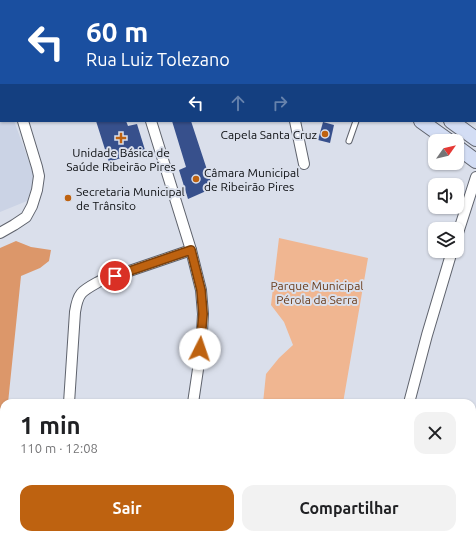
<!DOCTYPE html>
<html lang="pt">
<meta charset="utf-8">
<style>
body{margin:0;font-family:Ubuntu,sans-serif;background:#f2f2f2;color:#202124;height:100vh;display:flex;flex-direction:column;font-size:15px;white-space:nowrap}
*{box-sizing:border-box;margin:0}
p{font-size:13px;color:#757577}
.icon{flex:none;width:22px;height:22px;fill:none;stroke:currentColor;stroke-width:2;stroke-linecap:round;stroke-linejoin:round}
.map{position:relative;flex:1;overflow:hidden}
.sheet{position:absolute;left:0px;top:399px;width:476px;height:140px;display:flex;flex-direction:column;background:#fff;border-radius:12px 12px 0 0;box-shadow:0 1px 3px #0004}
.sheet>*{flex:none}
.top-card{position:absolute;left:0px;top:0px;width:476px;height:122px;box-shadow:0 1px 3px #0004;background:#1a4fa0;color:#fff;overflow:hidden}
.needle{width:26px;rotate:56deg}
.fabs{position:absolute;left:428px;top:134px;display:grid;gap:8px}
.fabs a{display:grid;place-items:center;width:36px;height:36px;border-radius:8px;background:#fff;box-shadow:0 1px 3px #0004;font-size:20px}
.pin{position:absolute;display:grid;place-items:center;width:34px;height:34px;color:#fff;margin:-17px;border:2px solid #fff;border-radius:50%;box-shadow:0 1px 4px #0007}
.me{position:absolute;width:44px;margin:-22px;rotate:4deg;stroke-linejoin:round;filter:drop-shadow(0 0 3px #0008)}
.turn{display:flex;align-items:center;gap:14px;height:84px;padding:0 20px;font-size:18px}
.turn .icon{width:52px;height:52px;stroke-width:2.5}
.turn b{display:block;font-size:28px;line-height:34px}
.lanes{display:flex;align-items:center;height:38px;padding:0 20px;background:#0003;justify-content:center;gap:20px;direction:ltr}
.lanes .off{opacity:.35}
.round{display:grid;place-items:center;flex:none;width:42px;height:42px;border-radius:12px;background:#f2f2f2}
.head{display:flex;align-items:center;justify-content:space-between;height:68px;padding:0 20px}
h1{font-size:24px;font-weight:600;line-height:30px}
.button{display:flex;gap:8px;margin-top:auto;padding:8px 20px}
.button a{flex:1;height:46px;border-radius:12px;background:#be6210;color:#fff;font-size:16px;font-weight:600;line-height:46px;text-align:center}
.button a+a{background:#f2f2f2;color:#202124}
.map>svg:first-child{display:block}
.built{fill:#cbd3e5}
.green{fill:#f0b691}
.forest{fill:#dc976a}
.building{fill:#37508c}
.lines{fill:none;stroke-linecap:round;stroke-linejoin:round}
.service-casing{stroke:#5f636d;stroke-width:7}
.minor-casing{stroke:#5f636d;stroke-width:12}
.tertiary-casing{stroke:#5f636d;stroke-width:14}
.secondary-casing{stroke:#5f636d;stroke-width:16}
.service{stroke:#fff;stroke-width:5}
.minor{stroke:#fff;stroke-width:10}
.tertiary{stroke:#fff;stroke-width:12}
.secondary{stroke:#d3ddf4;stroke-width:14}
.route-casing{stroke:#7c400a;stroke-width:10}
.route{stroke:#be6210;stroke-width:7}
.poi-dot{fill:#be6210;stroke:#dadfeb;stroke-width:1.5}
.labels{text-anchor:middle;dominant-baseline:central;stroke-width:4;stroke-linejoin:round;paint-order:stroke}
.poi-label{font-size:12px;fill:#0b0d10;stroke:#dadfeb;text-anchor:start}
.park-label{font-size:12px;fill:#6a3c1b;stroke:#dadfeb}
</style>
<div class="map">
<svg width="476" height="539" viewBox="0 0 476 539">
<rect width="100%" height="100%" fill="#dadfeb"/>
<path class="built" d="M 0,100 L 1,100 L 1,121 L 14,121 L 35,178 L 27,201 L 0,212 Z"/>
<g class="green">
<path d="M 279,238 L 368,258 L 343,403 L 263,403 L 266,374 L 279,358 L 293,345 L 284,322 L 271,305 Z"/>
<rect x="248" y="535" width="158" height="4"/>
</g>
<path class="forest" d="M 16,241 L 31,247 L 51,250 L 49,261 L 40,268 L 21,276 L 8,403 L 4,403 L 4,445 L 0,484 L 0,248 Z"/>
<g class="building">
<path d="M 96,121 L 126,121 L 128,126 L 137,124 L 145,150 L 109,162 Z"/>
<path d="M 172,121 L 191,121 L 213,188 L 188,199 L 179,170 L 186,167 Z"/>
<path d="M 323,122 L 334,125 L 330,143 L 318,140 Z"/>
</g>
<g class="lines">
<defs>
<g id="service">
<path d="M 349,141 L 356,121"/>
<path d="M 427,535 L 432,539"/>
</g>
<g id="minor">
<path d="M 78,1 L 79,0"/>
<path d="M 447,1 L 447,0"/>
<path d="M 151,121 L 191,250 L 201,290 L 203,314 L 201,349 L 193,403"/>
<path d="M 295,121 L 304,164"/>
<path d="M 0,233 L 14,225 L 26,217 L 32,206 L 37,190 L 39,176 L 37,167 L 23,121"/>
<path d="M 457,236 L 476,177"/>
<path d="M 69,403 L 75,312 C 78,292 82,291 100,281 L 191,250"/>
<path d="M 409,403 L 427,335 L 452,251"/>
<path d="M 60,535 L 60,539"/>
<path d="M 108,535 L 174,539"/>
</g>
<path id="tertiary" d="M 31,0 L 31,1"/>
<g id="secondary">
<path d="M 57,0 L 60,1"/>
<path d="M 0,86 L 1,86"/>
<path d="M 421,121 L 449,141"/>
<path d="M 451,121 L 476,139"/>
<path d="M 457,147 L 476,161"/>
</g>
</defs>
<use href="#service" class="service-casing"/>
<use href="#minor" class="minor-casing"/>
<use href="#tertiary" class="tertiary-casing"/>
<use href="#secondary" class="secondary-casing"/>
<use href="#service" class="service"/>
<use href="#minor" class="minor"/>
<use href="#tertiary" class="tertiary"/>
<use href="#secondary" class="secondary"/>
</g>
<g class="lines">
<defs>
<path id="route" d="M 115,276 L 191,250 L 201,290 L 203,314 L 200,349"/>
</defs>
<use href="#route" class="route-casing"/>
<use href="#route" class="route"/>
</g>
<g class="poi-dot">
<circle cx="325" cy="134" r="4"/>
<path d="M119 132h4v4h4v4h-4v4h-4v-4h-4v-4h4z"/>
<circle cx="196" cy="179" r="4"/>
<circle cx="68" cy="198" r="4"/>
</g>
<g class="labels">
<g class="poi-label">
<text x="317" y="134" text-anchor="end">Capela Santa Cruz</text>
<text x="121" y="152" text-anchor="middle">Unidade Básica de<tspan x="121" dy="14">Saúde Ribeirão Pires</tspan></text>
<text x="204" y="172">Câmara Municipal<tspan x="204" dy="14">de Ribeirão Pires</tspan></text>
<text x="76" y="191">Secretaria Municipal<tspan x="76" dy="14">de Trânsito</tspan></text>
</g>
<g class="park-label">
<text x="317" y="285">Parque Municipal<tspan x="317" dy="14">Pérola da Serra</tspan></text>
</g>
</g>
</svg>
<div class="fabs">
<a><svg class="needle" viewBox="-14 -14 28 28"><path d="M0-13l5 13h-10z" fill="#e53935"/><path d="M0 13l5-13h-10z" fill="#757577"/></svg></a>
<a><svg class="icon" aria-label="sound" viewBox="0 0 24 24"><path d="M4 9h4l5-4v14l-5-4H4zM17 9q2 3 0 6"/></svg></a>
<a><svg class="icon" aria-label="layers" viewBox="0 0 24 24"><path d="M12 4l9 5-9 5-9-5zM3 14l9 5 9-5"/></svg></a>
</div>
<div class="pin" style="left:115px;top:276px;background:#d93025"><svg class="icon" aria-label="arrive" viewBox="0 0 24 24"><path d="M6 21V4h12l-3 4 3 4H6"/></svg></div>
<svg class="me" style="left:200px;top:349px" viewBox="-20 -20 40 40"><circle r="19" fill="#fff"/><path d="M0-13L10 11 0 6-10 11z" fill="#be6210"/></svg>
<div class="top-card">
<div class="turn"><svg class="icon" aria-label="left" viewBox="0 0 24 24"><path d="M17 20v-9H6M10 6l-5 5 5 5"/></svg><div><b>60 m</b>Rua Luiz Tolezano</div></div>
<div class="lanes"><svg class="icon" aria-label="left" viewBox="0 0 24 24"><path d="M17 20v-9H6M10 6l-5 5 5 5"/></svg><svg class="icon off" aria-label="ahead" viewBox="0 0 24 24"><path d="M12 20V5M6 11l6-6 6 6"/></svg><svg class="icon off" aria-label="right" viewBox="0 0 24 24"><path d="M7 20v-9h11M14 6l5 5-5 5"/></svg></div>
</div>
<section class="sheet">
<div class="head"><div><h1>1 min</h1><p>110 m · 12:08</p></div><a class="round"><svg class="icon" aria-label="close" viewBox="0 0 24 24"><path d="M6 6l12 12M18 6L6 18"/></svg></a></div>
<div class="button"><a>Sair</a><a>Compartilhar</a></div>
</section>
</div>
